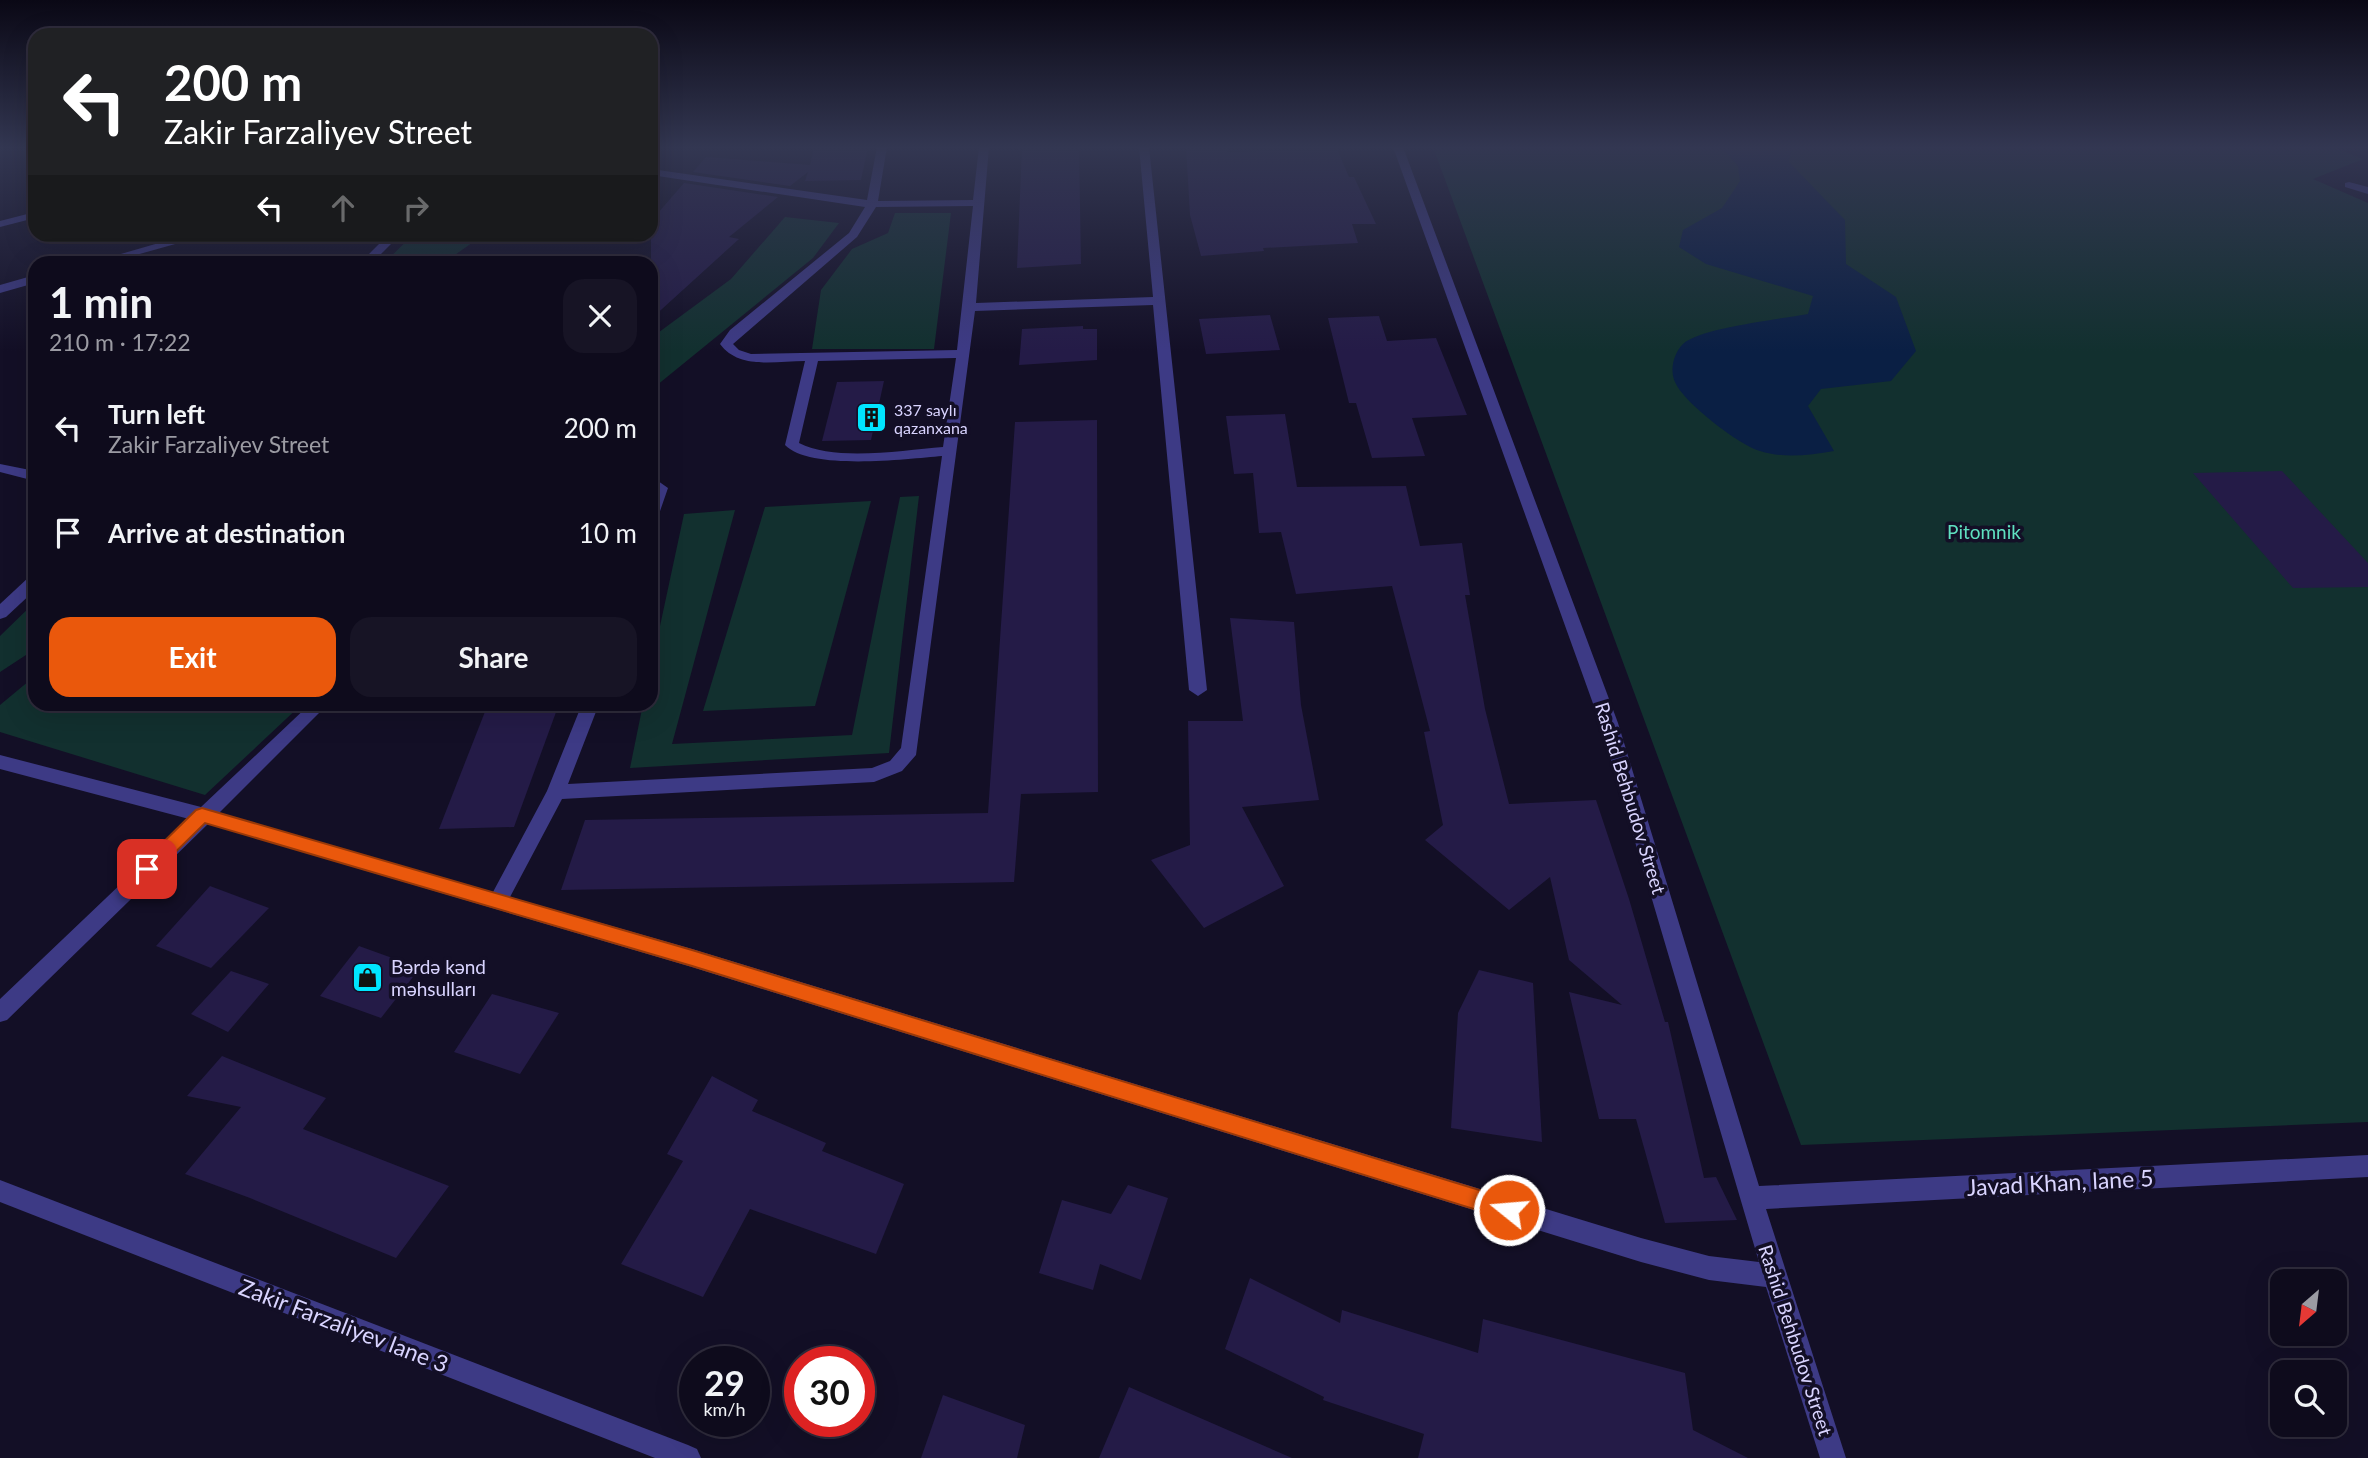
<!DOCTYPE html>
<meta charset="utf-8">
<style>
body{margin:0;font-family:Lato,sans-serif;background:#171425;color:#f1f3f6;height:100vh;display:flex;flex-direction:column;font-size:26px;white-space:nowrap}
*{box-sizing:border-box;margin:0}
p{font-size:23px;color:#9b9ba3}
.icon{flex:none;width:38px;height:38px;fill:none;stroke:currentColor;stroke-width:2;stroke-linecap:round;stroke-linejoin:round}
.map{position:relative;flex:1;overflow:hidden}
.details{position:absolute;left:28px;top:256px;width:630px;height:455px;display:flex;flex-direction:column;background:#0e0b1c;border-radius:21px;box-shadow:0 7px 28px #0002,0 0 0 2px #2e2b3b}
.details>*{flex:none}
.guide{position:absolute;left:28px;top:28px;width:630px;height:214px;border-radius:21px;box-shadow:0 7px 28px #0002,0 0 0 2px #2e2b3b;background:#202124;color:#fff;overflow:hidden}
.needle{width:46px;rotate:208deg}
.tools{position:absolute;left:2270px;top:1269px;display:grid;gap:14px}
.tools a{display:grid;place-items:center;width:77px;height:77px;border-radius:14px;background:#0e0b1c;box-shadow:0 7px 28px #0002,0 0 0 2px #2e2b3b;font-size:35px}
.speed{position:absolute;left:679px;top:1346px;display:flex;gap:14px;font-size:35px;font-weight:700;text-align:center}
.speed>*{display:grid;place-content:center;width:91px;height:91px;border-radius:50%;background:#0e0b1c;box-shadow:0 7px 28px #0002,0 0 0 2px #2e2b3b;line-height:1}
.speed small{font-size:18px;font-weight:400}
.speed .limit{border:10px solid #d22;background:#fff;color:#111}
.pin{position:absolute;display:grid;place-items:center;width:60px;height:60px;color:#fff;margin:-30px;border-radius:14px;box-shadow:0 4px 10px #0006}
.me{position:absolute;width:77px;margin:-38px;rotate:287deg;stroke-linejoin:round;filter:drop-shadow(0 0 5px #0008)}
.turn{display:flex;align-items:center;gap:24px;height:147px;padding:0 21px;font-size:32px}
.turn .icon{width:91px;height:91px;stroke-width:2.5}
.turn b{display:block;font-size:49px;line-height:60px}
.lanes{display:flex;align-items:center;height:66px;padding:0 21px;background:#0003;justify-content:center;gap:35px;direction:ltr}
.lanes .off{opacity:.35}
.round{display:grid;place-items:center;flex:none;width:74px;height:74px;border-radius:21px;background:#171425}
.head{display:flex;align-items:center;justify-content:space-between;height:119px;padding:0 21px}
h1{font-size:42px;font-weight:700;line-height:52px}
.button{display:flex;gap:14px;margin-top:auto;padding:14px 21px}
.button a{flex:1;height:80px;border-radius:21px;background:#ea580c;color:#fff;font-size:28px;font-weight:700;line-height:80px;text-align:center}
.button a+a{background:#171425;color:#f1f3f6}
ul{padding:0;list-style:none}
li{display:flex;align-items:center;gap:21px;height:105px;padding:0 21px}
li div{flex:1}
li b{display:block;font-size:26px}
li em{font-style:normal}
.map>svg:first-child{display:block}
.green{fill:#12302f}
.water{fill:#0a1f44}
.building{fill:#241b47}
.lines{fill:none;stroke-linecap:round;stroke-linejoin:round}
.minor{fill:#3d3a85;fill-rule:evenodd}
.route{fill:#ea580c;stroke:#983908;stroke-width:2}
.labels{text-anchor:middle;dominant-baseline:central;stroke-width:7;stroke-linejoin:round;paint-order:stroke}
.far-poi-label{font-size:16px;fill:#d9d4ff;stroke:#130f26;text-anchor:start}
.park-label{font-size:19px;fill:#5fe0c0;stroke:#130f26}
.street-label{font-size:19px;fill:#d9d4ff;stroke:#130f26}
.poi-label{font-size:19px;fill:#d9d4ff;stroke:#130f26;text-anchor:start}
.near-street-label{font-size:23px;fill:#d9d4ff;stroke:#130f26}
</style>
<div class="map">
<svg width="2368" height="1458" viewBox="0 0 2368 1458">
<rect width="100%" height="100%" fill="#130f26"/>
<g class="green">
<path d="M 1433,147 L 2333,147 L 2363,159 L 2313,179 L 2368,203 L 2368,1122 L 1801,1145 Z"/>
<path d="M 895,213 L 951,213 L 934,349 L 812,349 L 821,290 L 852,249 L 888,233 Z"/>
<path d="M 785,217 L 839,223 L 813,258 L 651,390 L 651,338 L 731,279 Z"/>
<path d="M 414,234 L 483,234 L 483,235 L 445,262 L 385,262 Z"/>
<path d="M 919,496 L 889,753 L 630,768 L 643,704 L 651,704 L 651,668 L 684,514 L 735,510 L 672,744 L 852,735 L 900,497 Z"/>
<path d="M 871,501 L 815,706 L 703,711 L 765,507 Z"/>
<path d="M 35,602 L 35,654 L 29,653 L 0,672 L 0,636 Z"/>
<path d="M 35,676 L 35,704 L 302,704 L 205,795 L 0,732 L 0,705 Z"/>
</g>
<path class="water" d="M 1721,147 L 1792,147 L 1789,162 L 1845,220 L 1846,264 L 1896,297 L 1916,351 L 1891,381 L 1821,389 L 1808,406 L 1834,451 C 1809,455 1785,459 1760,451 C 1739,445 1685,403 1676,384 C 1669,372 1673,354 1683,344 C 1699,328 1782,319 1808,314 L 1813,296 L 1706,264 L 1679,247 L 1683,230 L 1722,208 L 1740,181 L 1738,166 Z"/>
<g class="building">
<path d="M 814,147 L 868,147 L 861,180 L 805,181 L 808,172 L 790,186 L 693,172 L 706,157 L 810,165 Z"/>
<path d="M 1022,147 L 1079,147 L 1081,264 L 1017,268 Z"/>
<path d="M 1186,147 L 1227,147 L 1227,152 L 1337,149 L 1349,177 L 1354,177 L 1376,224 L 1352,224 L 1358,243 L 1263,248 L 1264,251 L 1201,256 L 1190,215 Z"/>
<path d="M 684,183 L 778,197 L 729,237 L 739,239 L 651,319 L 651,221 Z"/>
<path d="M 1270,315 L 1280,350 L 1206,354 L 1199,319 Z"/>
<path d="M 1379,316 L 1387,341 L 1436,338 L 1467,415 L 1412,418 L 1425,456 L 1372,458 L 1356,403 L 1349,403 L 1328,318 Z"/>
<path d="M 1083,326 L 1083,329 L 1097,329 L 1097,360 L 1019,365 L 1022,329 Z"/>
<path d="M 884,381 L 871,440 L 822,441 L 837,382 Z"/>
<path d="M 1285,414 L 1297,487 L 1406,486 L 1420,546 L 1462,543 L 1470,595 L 1465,595 L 1485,709 L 1509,804 L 1596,800 L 1629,899 L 1665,1022 L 1668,1022 L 1704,1178 L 1716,1177 L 1737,1220 L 1665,1223 L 1636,1119 L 1599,1119 L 1569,992 L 1622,1005 L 1569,960 L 1550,877 L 1509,910 L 1425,840 L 1443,825 L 1424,732 L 1430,731 L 1392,586 L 1296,594 L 1281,532 L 1259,533 L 1253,473 L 1234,474 L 1226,416 Z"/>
<path d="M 1097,420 L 1098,792 L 1021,794 L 1014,882 L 561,890 L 585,820 L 988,813 L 1015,422 Z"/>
<path d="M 2282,471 L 2368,563 L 2368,587 L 2293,588 L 2193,473 Z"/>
<path d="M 1230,618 L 1294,622 L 1301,705 L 1319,800 L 1242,807 L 1284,886 L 1204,928 L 1151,860 L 1190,845 L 1188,721 L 1243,721 Z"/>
<path d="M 488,704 L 559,704 L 514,827 L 439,829 Z"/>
<path d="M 210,886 L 269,908 L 211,968 L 156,946 Z"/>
<path d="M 359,946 L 420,968 L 381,1018 L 320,996 Z"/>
<path d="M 1479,970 L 1533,983 L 1542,1142 L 1451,1128 L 1458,1013 Z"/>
<path d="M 231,971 L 269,984 L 228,1032 L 191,1014 Z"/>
<path d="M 492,994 L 559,1013 L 520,1074 L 454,1052 Z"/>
<path d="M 222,1056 L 326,1098 L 303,1129 L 449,1186 L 396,1258 L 250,1198 L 185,1174 L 241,1107 L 187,1096 Z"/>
<path d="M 712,1076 L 758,1100 L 752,1111 L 826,1143 L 822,1151 L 904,1184 L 876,1254 L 750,1209 L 703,1297 L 621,1264 L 683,1161 L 667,1154 Z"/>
<path d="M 1128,1185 L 1168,1198 L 1141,1280 L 1100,1264 L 1093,1290 L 1039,1273 L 1062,1200 L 1111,1214 Z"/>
<path d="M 1250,1278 L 1340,1323 L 1342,1310 L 1478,1353 L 1483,1319 L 1685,1373 L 1693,1430 L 1748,1458 L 1418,1458 L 1424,1434 L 1323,1400 L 1324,1397 L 1225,1349 Z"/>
<path d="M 1129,1387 L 1292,1458 L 1099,1458 Z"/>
<path d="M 943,1395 L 1025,1425 L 1017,1458 L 921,1458 Z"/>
</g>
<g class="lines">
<g class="minor">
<path d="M 877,147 L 887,147 L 878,201 L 973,200 L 979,147 L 989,147 L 976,303 L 1153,297 L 1139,147 L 1149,147 L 1207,690 L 1198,696 L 1189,690 L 1153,305 L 975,311 L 916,755 L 902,771 L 874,782 L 562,799 L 510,897 L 692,949 L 1641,1238 L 1709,1256 L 1759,1262 L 1600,723 L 1393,147 L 1403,147 L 1618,723 L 1759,1186 L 2368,1155 L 2368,1177 L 1766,1209 L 1846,1458 L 1820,1458 L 1766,1287 L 1709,1280 L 1641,1262 L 692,967 L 208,824 L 7,1020 L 0,1022 L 0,999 L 189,819 L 0,769 L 0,755 L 201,807 L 310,704 L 328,704 L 219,813 L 493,892 L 547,791 L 582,704 L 599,704 L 568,784 L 872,768 L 890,761 L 901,748 L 942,456 C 907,459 810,471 785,445 L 805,361 C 776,361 739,370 720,344 L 730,330 L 849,233 L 865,207 L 651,175 L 651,169 L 867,200 ZM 973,206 L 957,350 L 751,354 L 739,350 L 733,344 L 857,237 L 876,207 ZM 956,358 L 943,447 C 903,450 836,462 799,443 L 818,361 Z"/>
<path d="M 2349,182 L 2368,187 L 2368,194 L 2345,187 L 2345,183 Z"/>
<path d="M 35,212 L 35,218 L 0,227 L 0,221 Z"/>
<path d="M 190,234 L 211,234 L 111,262 L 93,262 Z"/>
<path d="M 389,234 L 401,234 L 373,262 L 361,262 Z"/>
<path d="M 35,275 L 35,283 L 0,293 L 0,285 Z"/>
<path d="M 0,464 L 35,471 L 35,481 L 0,472 Z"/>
<path d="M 651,476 L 668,488 L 658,517 L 651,522 L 653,489 Z"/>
<path d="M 35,576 L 35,590 L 6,617 L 0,619 L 0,604 L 29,577 Z"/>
<path d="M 0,1180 L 688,1445 L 697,1449 L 701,1458 L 655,1458 L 0,1202 Z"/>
</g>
</g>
<linearGradient id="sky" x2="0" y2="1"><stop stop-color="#0a0815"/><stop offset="0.42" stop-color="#333752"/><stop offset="1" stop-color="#333752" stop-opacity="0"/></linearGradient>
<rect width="2368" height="351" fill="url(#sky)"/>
<path class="route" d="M 202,808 L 692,950 L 1509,1199 L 1516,1202 L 1519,1210 L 1516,1217 L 1509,1220 L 692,966 L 205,823 L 153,874 L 147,876 L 141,874 L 138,869 L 141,864 L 196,810 Z"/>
<defs>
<symbol id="building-square" viewBox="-11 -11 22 22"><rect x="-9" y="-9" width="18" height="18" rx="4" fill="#00e5ff" stroke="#130f26"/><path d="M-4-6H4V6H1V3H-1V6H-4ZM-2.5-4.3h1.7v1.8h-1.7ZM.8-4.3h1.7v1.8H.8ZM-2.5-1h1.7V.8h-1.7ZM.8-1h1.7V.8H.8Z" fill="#111"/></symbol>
<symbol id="shop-square" viewBox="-11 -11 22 22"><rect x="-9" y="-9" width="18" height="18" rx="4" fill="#00e5ff" stroke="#130f26"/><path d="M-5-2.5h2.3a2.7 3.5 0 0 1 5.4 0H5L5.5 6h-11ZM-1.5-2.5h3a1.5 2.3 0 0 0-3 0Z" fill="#111"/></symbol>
</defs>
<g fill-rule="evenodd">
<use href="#building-square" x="854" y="400" width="35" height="35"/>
<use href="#shop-square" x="350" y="960" width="35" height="35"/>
</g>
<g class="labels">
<g class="far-poi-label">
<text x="894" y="409">337 saylı<tspan x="894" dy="18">qazanxana</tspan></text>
</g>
<g class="park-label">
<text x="1984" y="531">Pitomnik</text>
</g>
<g class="street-label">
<text transform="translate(1631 798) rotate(73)">Rashid Behbudov Street</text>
<text transform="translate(1796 1340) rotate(72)">Rashid Behbudov Street</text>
</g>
<g class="poi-label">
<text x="391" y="966">Bərdə kənd<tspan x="391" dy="22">məhsulları</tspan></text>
</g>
<g class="near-street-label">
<text transform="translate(2060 1182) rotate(-3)">Javad Khan, lane 5</text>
<text transform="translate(344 1325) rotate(21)">Zakir Farzaliyev lane 3</text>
</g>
</g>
</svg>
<div class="tools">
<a><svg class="needle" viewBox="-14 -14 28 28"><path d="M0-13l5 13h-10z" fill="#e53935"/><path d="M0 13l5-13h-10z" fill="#9b9ba3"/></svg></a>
<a><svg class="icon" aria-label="search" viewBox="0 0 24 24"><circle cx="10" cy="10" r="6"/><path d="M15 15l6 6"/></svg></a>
</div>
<div class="speed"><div>29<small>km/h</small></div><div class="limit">30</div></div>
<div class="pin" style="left:147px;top:869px;background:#d93025"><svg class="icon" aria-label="arrive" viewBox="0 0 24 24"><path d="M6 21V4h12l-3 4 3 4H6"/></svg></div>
<svg class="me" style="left:1509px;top:1210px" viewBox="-20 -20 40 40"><circle r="17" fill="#ea580c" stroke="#fff" stroke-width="3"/><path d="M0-11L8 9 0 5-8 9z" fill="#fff"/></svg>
<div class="guide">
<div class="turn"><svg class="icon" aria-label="left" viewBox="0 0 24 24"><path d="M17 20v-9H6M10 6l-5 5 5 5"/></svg><div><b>200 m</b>Zakir Farzaliyev Street</div></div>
<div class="lanes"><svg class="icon" aria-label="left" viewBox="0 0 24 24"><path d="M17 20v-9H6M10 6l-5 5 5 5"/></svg><svg class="icon off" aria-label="ahead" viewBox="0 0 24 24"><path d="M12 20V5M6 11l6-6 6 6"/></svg><svg class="icon off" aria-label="right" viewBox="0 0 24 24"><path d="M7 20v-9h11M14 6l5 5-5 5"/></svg></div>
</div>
<section class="details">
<div class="head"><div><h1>1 min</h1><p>210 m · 17:22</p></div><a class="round"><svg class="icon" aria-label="close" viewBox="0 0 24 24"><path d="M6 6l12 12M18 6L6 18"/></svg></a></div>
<ul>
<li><svg class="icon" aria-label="left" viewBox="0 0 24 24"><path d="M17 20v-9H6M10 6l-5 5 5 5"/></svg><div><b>Turn left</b><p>Zakir Farzaliyev Street</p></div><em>200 m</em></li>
<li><svg class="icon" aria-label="arrive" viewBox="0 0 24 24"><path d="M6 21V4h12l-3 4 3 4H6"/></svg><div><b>Arrive at destination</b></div><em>10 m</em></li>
</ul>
<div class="button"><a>Exit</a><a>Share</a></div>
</section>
</div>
